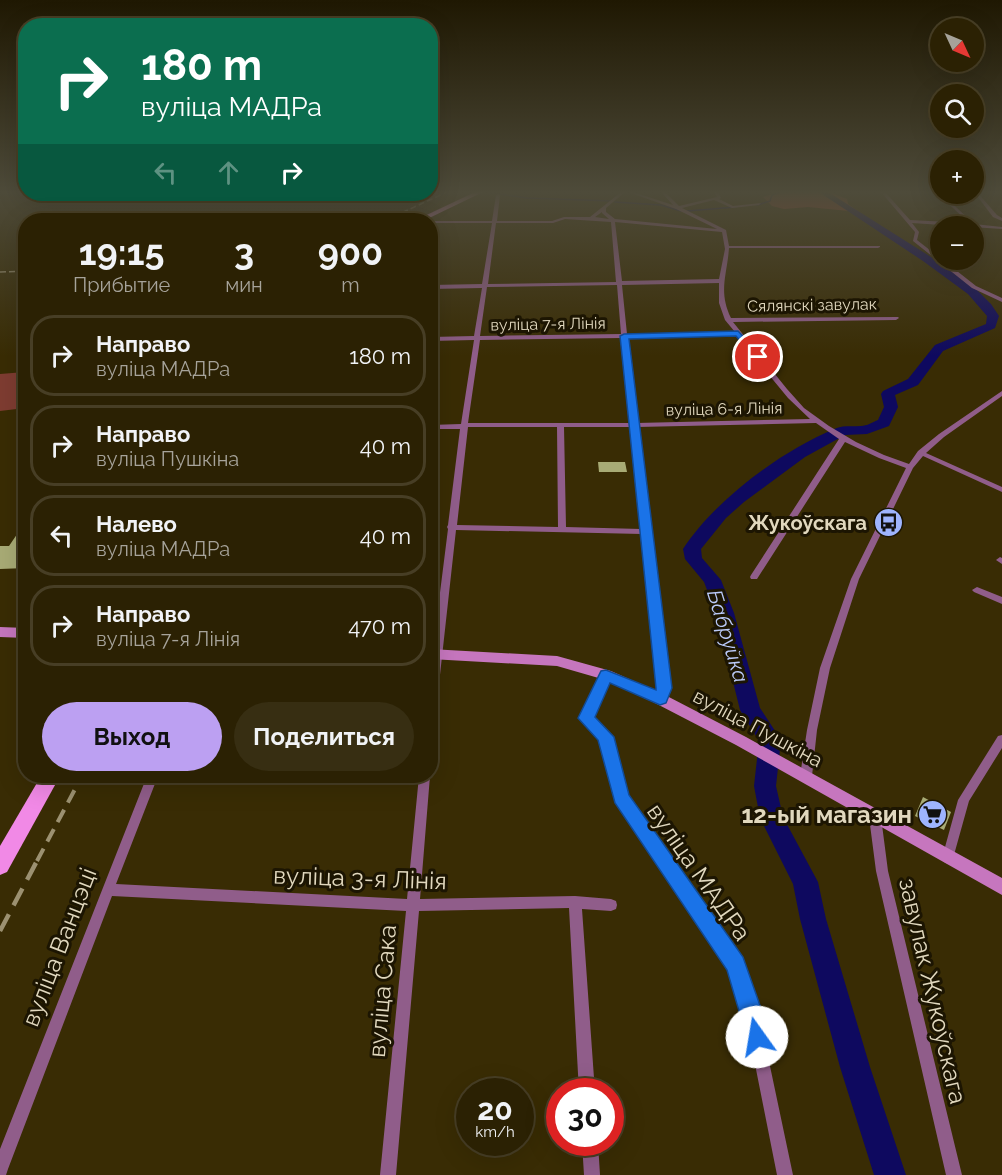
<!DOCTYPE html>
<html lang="ru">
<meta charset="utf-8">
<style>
body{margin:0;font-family:Raleway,sans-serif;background:#372e12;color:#f1f3f6;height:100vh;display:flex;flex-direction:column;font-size:22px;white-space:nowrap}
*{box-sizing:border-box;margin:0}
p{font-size:20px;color:#a6a39a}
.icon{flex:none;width:33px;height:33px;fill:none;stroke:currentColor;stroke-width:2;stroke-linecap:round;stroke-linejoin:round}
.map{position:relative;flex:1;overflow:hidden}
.panel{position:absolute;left:18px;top:213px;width:420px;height:570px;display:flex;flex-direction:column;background:#2b2103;border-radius:24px;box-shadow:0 6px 24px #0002,0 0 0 2px #473e25}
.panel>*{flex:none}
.guide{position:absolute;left:18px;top:18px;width:420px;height:183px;border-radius:24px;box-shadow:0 6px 24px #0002,0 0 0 2px #473e25;background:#0b6e4f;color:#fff;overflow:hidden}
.needle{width:39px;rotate:134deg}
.tools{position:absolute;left:930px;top:18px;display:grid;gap:12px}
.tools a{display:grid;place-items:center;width:54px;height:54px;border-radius:50%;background:#2b2103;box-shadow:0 6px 24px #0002,0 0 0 2px #473e25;font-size:30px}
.speed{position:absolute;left:456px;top:1078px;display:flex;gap:12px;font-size:30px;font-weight:700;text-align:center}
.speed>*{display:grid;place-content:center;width:78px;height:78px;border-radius:50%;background:#2b2103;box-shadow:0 6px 24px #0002,0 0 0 2px #473e25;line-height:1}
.speed small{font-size:15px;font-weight:400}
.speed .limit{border:9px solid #d22;background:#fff;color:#111}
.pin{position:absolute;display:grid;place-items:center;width:51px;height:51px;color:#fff;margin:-26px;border:3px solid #fff;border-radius:50%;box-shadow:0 2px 6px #0007}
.me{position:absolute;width:66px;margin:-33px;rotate:347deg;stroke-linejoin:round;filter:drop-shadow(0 0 4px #0008)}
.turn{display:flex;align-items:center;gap:21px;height:126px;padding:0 24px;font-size:27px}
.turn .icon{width:78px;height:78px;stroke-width:2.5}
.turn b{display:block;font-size:42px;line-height:51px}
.lanes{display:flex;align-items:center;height:57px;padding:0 24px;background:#0003;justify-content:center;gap:30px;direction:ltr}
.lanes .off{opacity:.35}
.eta{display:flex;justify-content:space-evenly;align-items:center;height:102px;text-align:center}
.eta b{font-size:36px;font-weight:700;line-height:42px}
.button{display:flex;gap:12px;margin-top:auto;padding:12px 24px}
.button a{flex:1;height:69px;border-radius:36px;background:#bca0f2;color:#111;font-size:24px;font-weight:700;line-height:69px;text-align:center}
.button a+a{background:#372e12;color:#f1f3f6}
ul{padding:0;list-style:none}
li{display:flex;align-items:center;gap:18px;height:81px;margin:0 12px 9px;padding:0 12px;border:3px solid #473e25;border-radius:24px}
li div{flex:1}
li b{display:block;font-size:22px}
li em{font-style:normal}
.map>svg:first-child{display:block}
.green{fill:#7e3c31}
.forest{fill:#a33c2d}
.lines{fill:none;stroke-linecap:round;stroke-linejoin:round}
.stream{stroke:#0e095f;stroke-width:1.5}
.river{fill:#0e095f;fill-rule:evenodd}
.building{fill:#a8ab75}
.street{fill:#905d8a;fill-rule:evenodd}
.secondary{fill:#c676be;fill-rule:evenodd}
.primary{fill:#f189e6;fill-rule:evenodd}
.rail-far2{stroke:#9c9171;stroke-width:1.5;stroke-dasharray:6 3;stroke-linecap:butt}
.rail-far1{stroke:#9c9171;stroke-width:4;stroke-dasharray:14 8;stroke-linecap:butt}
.rail{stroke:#9c9171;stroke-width:4.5;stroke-dasharray:19 10;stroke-linecap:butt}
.route{fill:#1a73e8;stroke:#114b97;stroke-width:1.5}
.labels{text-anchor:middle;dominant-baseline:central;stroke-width:6;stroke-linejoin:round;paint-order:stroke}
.far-street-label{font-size:16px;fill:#e1d8be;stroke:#1c1502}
.poi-label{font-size:20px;font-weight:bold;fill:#e1d8be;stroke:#1c1502;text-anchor:end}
.street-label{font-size:20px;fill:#e1d8be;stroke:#1c1502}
.water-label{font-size:21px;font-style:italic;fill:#bac9f8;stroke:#1c1502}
.near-poi-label{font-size:24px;font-weight:bold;fill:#e1d8be;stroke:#1c1502;text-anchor:end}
.near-street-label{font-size:24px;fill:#e1d8be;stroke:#1c1502}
</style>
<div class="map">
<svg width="1002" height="1175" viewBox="0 0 1002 1175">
<rect width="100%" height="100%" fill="#392c04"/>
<path class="green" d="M 25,372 L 25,408 L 0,411 L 0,374 Z"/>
<path class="forest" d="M 778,192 L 829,192 L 847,199 L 848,204 L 859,212 L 808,207 L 784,209 L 772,206 L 763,197 Z"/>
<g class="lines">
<g class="stream">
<path d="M 487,192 L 527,198 L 612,201"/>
<path d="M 615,202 L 661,205 L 681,211"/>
<path d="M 757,205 L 770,201 L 772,195 L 781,192"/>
<path d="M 687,211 L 736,207"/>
</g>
<path class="river" d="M 819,192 L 828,192 L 931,257 L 976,289 L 991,304 L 999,316 L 995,328 L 943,351 L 918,385 L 895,395 L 898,407 L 889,426 L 867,434 L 845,435 L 805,457 L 744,502 L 726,518 L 701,549 L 702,558 L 721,580 L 734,613 L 760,708 L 781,740 L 776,786 L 783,817 L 818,882 L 826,919 L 870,1067 L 906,1175 L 874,1175 L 840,1067 L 800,919 L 793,884 L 760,818 L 754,786 L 759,741 L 740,710 L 716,613 L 704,582 L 685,559 L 683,549 C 715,500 780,452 834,429 C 843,425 851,427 861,426 C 867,426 873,422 878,420 L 884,407 L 881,394 L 883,391 L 908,379 L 935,345 L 986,324 L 987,316 L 968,294 L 923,261 Z"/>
</g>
<g class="building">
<path d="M 598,462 L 625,462 L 627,472 L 599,472 Z"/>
<path d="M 26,521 L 26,568 L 0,569 L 0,546 L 9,546 Z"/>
<path d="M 923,797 L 951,812 L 944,830 L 915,816 Z"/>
</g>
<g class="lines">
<g class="street">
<path d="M 621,192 L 625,192 L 606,208 L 606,212 L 615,219 L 717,229 L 676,209 L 628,192 L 633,192 L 673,205 L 661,192 L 665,192 L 679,206 L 717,197 L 714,192 L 718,192 L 721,198 L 719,199 L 733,206 L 761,203 L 759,205 L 732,208 L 714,200 L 682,208 L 726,230 L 729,246 L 880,246 L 880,247 L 878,248 L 729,248 C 727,276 718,291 731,318 L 898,317 L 899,318 L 896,320 L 733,322 L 787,389 L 804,408 L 829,426 L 856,442 L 884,455 L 909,464 L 918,451 L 939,434 L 1002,391 L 1002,396 L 944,437 L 926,453 L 1002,487 L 1002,492 L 923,456 L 913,468 L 859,579 L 830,668 L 817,730 L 812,776 L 810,779 L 806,781 L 802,779 L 800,776 L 807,730 L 820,668 L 851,579 L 906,468 L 879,458 L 845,442 L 757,579 L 751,579 L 750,577 L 751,575 L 839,439 L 816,423 L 637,427 L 669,688 L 664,702 L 660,703 L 656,702 L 655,699 L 659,688 L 642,534 L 456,530 L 435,720 L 434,723 L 430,724 L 430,672 L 448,529 L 447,527 L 448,525 L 460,429 L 430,429 L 430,425 L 461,424 L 474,340 L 430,341 L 430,337 L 474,336 L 482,288 L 430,289 L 430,285 L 482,284 L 492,223 L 430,223 L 430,221 L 492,221 L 496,195 L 498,194 L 500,195 L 497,221 L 552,221 L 564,217 L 590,217 ZM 602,212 L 602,213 L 609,219 L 595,217 ZM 565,219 L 611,222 L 616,282 L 488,284 L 496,223 L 553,223 ZM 615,222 L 722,232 L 725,249 L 719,279 L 622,281 ZM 719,283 L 719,303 L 725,320 L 735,332 L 627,334 L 622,285 ZM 617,285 L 621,334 L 480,336 L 487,287 ZM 737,336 L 788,398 L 810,419 L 636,423 L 627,338 ZM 622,338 L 629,423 L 468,423 L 480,340 ZM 468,427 L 557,427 L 558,527 L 457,525 ZM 564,427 L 630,427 L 641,529 L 566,527 Z"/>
<path d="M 881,192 L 885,192 L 910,220 L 969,223 L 936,192 L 940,192 L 974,224 L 1002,227 L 1002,229 L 912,223 L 919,232 L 917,240 L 940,258 L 940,260 L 943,260 L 976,286 L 1002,298 L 1002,302 L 972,288 L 913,241 L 915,232 Z"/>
<path d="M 974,192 L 977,192 L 997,215 L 1002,218 L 1002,221 L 993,217 Z"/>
<path d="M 433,243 L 437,244 L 432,256 L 430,257 L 430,249 Z"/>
<path d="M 1000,557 L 1002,558 L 1002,564 L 996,560 Z"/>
<path d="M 977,587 L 1002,597 L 1002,604 L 974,592 L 972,590 Z"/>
<path d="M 606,671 L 610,672 L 611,675 L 592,717 L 610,737 L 626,796 L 741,959 L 759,1014 L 793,1175 L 777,1175 L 745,1014 L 730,968 L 617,802 L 600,739 L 581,718 L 601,675 L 602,672 Z"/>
<path d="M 1002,735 L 1002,748 L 969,801 L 952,862 L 948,864 L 944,862 L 942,858 L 958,800 L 998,736 Z"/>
<path d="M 147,776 L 158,776 L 116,884 L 407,899 L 419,776 L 430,776 L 420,899 L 575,896 L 611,899 L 616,901 L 617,905 L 616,909 L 611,911 L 582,909 L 595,1092 L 579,1092 L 569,908 L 419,911 L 396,1175 L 380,1175 L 406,911 L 112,896 L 8,1169 L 6,1175 L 0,1175 L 0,1149 Z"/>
<path d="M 875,812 L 879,813 L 881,817 L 888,871 L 962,1175 L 946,1175 L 876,871 L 869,817 L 871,813 Z"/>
<path d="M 582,1143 L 598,1143 L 600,1175 L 584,1175 Z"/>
</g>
<g class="secondary">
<path d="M 0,627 L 26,628 L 26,638 L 0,637 Z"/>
<path d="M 430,649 L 557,656 L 611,671 L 665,695 L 746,737 L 1002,878 L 1002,895 L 736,745 L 655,703 L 602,679 L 557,666 L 430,659 Z"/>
</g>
<g class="primary">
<path d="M 475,192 L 483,192 L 425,220 L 416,220 Z"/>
<path d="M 41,776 L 60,776 L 7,872 L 0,875 L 0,846 Z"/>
</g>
<g class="rail-far2">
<path d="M 386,220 L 447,192"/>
<path d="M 0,272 L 26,271"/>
</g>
<path class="rail-far1" d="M 37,861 L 82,776"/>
<path class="rail" d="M 0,931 L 38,859"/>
</g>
<linearGradient id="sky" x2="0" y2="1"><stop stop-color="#1f1802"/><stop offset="0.54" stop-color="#4e4b3a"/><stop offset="1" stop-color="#4e4b3a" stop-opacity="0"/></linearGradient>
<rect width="1002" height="356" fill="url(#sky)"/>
<path class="route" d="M 738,331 L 761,355 L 761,359 L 755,359 L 736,336 L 629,339 L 672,688 L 666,703 L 660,705 L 610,683 L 595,717 L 614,737 L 629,795 L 743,957 L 763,1014 L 768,1037 L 765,1045 L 757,1048 L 749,1045 L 727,970 L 615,803 L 598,740 L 578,718 L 601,671 L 606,670 L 656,690 L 656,688 L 620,336 L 624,334 Z"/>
<defs>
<symbol id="bus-disc" viewBox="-11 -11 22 22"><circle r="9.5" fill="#9eb4fd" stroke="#1c1502"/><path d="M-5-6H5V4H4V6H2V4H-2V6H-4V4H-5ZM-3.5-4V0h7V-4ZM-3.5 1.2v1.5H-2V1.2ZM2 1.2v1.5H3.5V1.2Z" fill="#111"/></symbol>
<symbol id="supermarket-disc" viewBox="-11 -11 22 22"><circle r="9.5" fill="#9eb4fd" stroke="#1c1502"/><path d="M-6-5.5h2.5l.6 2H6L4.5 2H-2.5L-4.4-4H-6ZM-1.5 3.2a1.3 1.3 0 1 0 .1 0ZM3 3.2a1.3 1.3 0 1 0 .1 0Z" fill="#111"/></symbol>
</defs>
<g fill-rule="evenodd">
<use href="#bus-disc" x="872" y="506" width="33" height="33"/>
<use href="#supermarket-disc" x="916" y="798" width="33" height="33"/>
</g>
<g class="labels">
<g class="far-street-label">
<text transform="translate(812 305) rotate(-1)">Сялянскі завулак</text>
<text transform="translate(548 324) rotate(-1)">вуліца 7-я Лінія</text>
<text transform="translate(724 409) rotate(-1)">вуліца 6-я Лінія</text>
</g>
<g class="poi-label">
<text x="867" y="523">Жукоўскага</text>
</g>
<g class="street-label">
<text transform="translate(758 728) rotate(28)">вуліца Пушкіна</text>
</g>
<g class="water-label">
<text transform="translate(728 636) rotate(73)">Бабруйка</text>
</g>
<g class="near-poi-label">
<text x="912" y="814">12-ый магазин</text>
</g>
<g class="near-street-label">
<text transform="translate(699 872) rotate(55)">вуліца МАДРа</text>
<text transform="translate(360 878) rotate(2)">вуліца 3-я Лінія</text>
<text transform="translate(59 947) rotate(-69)">вуліца Ванцэці</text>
<text transform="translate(382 991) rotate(-85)">вуліца Сака</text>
<text transform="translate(933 991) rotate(77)">завулак Жукоўскага</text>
</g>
</g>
</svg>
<div class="tools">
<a><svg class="needle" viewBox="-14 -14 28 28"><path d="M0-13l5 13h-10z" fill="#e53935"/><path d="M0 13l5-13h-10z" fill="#a6a39a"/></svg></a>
<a><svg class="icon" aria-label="search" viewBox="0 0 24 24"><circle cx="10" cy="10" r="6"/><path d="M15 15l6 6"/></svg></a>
<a>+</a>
<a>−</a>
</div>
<div class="speed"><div>20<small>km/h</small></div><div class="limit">30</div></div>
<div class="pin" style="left:758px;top:357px;background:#d93025"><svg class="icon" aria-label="arrive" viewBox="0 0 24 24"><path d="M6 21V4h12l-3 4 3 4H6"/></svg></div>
<svg class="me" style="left:757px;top:1037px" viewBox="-20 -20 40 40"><circle r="19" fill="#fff"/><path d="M0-13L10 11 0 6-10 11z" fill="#1a73e8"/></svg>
<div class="guide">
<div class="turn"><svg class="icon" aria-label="right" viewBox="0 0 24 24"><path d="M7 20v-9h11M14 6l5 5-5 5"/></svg><div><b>180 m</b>вуліца МАДРа</div></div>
<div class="lanes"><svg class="icon off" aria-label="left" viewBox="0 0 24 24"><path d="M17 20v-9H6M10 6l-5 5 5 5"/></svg><svg class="icon off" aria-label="ahead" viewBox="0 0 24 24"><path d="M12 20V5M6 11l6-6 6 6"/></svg><svg class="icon" aria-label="right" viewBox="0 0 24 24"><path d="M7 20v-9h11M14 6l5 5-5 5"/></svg></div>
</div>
<section class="panel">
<div class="eta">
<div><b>19:15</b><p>Прибытие</p></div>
<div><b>3</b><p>мин</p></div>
<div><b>900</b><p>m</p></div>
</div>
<ul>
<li><svg class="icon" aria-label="right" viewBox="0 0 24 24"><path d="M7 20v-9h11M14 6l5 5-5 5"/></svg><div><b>Направо</b><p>вуліца МАДРа</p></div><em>180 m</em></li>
<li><svg class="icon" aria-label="right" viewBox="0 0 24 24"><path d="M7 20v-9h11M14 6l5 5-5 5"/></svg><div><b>Направо</b><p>вуліца Пушкіна</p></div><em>40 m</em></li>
<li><svg class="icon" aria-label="left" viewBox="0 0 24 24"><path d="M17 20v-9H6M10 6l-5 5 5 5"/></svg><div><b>Налево</b><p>вуліца МАДРа</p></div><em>40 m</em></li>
<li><svg class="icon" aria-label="right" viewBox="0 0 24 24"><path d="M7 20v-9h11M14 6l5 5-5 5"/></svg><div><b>Направо</b><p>вуліца 7-я Лінія</p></div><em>470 m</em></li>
</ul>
<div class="button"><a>Выход</a><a>Поделиться</a></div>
</section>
</div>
